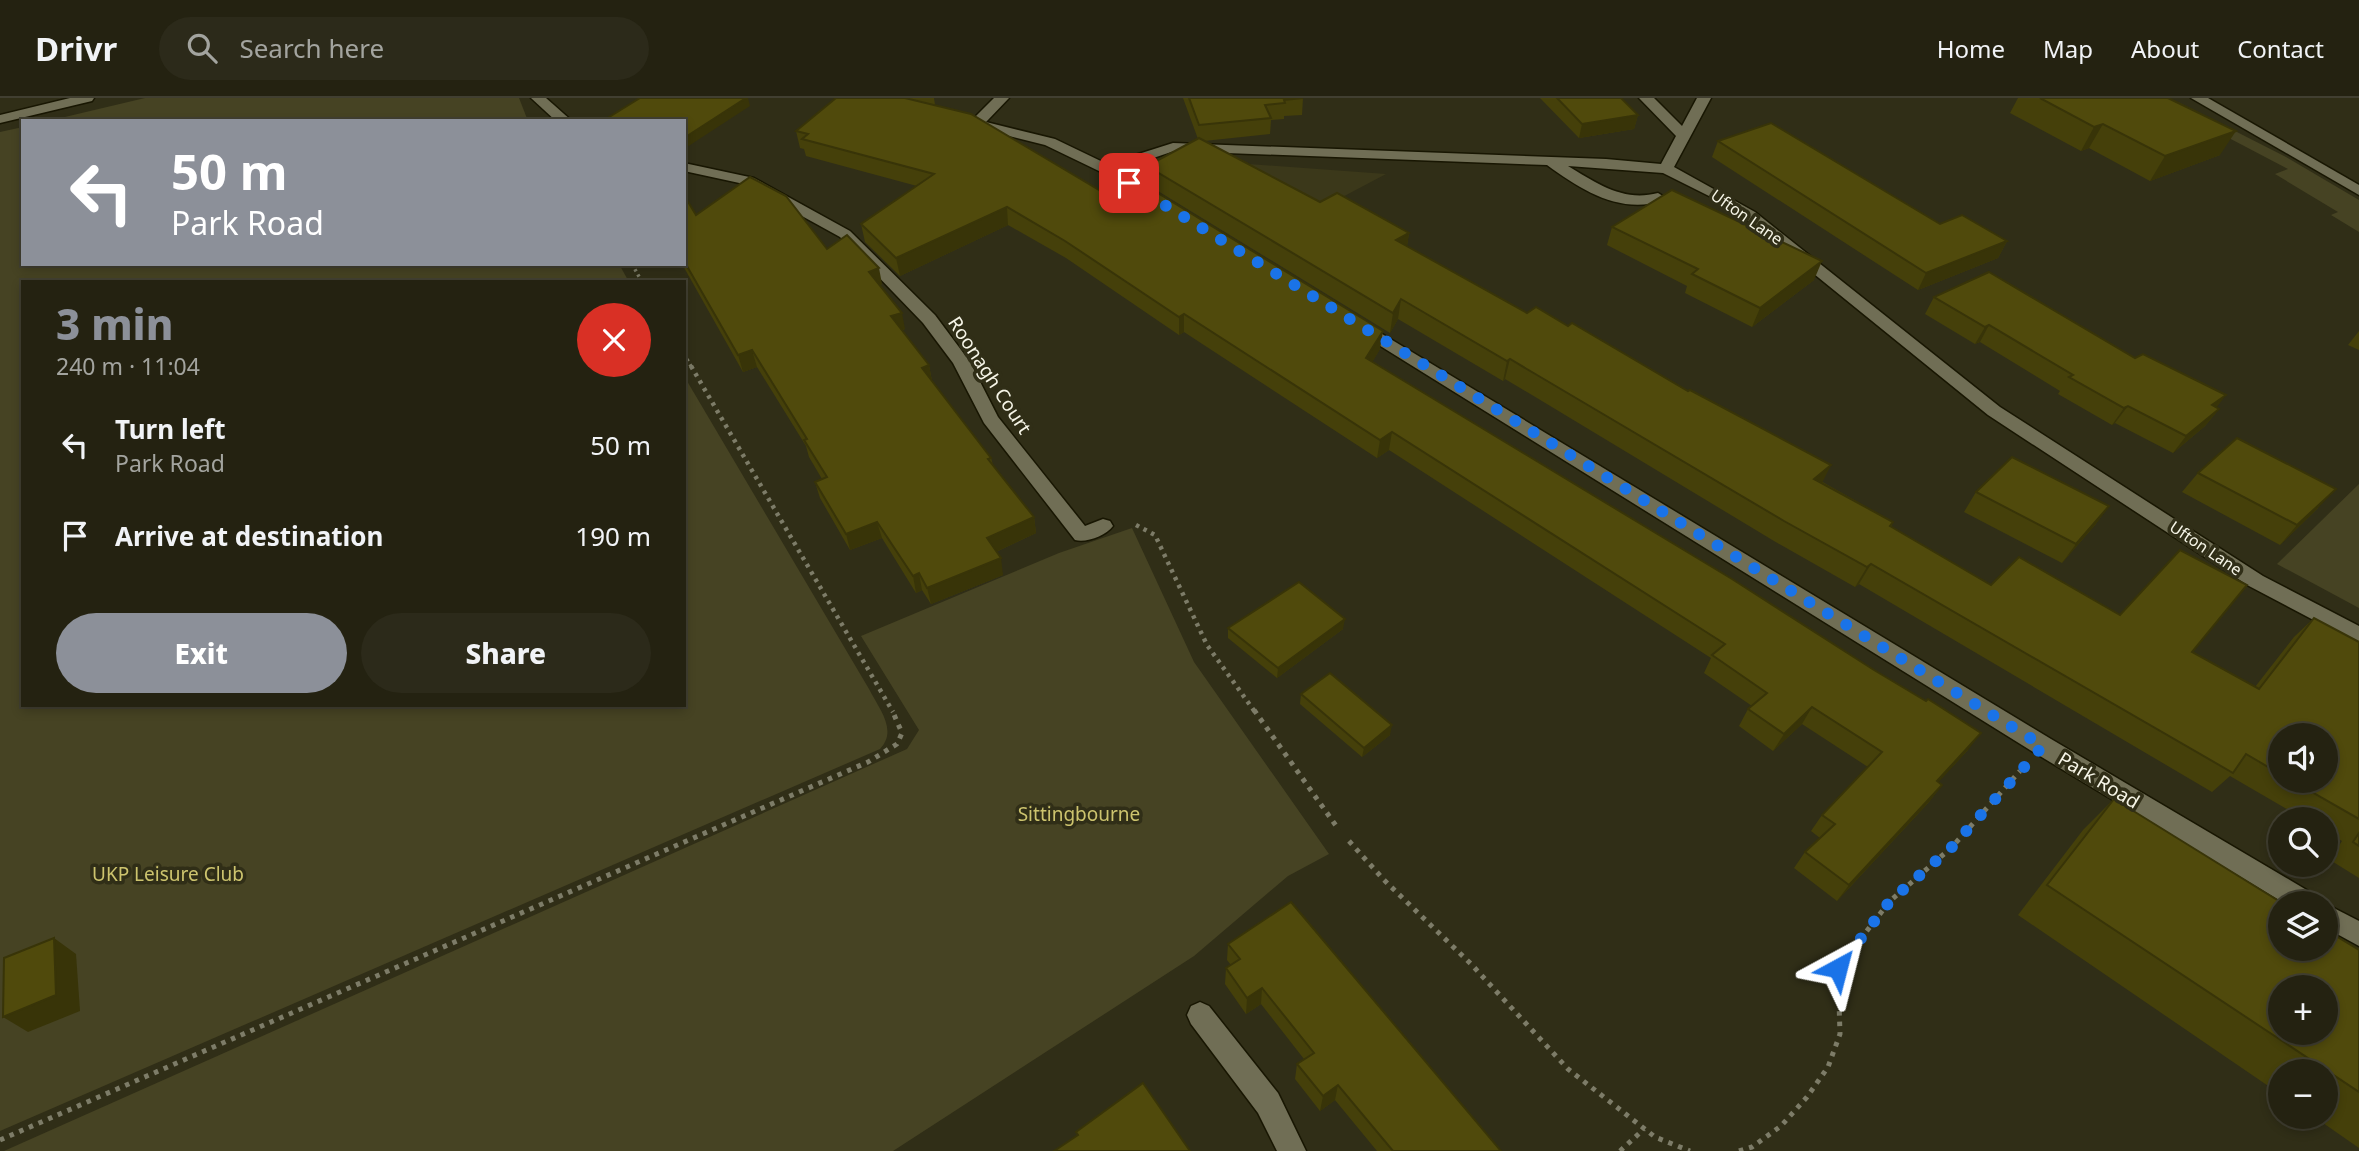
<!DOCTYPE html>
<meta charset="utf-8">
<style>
body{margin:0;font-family:"Noto Sans",sans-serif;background:#2c2a1a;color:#f1f3f6;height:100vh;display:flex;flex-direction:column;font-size:26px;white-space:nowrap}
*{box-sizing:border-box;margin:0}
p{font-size:23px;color:#a3a49f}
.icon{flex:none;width:38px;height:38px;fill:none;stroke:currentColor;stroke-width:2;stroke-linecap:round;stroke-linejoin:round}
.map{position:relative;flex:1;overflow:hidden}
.panel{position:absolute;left:21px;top:182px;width:665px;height:427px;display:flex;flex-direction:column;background:#242211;border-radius:0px;box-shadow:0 4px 10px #0003,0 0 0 2px #413f31}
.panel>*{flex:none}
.guide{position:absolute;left:21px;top:21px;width:665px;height:147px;border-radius:0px;box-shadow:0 4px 10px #0003,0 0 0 2px #413f31;background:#8c9099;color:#fff;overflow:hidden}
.controls{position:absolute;left:2268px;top:625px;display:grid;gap:14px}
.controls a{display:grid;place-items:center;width:70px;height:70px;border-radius:50%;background:#242211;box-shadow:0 4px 10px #0003,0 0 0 2px #413f31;font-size:35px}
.pin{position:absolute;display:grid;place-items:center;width:60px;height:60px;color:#fff;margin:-30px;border-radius:14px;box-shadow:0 4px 10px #0006}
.me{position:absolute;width:77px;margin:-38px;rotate:38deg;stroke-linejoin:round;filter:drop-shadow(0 0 5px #0008)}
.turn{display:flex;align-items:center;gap:24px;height:147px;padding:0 35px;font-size:32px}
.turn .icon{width:91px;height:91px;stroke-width:2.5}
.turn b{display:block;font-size:49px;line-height:60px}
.round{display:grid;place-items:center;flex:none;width:74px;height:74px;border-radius:37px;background:#2c2a1a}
.summary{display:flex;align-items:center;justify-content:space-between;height:119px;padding:0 35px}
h1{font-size:42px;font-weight:800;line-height:52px;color:#8c9099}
.primary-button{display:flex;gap:14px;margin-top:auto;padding:14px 35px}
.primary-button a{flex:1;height:80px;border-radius:42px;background:#8c9099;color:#fff;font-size:28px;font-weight:800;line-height:80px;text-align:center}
.primary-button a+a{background:#2c2a1a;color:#f1f3f6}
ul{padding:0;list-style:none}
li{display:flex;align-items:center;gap:21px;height:91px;padding:0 35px}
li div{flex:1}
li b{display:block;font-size:26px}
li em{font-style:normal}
header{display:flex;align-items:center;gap:42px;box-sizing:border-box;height:98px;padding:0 35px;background:#242211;border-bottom:2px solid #413f31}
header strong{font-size:33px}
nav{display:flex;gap:38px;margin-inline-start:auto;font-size:24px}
.search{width:490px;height:63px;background:#2c2a1a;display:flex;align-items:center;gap:18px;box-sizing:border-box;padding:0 24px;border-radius:38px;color:#a3a49f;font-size:26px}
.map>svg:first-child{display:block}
.built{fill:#3b381a}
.green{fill:#464323}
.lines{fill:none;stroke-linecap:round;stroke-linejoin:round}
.minor-casing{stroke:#181602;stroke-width:3}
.path-far2{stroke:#7d7c68;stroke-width:3.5;stroke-dasharray:2.5 3.5;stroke-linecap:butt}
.path-far1{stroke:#7d7c68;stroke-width:4.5;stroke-dasharray:3.5 5;stroke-linecap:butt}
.path{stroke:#7d7c68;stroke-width:5;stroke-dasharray:4.5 6;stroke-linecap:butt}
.minor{fill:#706e55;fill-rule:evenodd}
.wall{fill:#45400a;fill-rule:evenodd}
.shaded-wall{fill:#383408}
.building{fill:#504a0c;stroke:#383408;stroke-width:2;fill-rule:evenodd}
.route{stroke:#1a73e8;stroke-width:12;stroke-dasharray:0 21.6}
.labels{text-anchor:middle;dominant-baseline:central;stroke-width:7;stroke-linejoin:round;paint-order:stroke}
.far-street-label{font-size:16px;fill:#f6f5e7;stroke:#302e17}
.street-label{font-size:19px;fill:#f6f5e7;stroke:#302e17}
.park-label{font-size:19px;fill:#cdc46e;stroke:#302e17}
</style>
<header>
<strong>Drivr</strong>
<div class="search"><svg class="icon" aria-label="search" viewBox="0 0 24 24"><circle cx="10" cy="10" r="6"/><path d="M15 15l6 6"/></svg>Search here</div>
<nav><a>Home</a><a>Map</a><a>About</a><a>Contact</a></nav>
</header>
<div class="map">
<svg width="2359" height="1053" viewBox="0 0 2359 1053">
<rect width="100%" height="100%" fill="#302e17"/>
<path class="built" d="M 1235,65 L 1386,76 L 1261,142 Z"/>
<g class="green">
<path d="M 145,0 L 519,0 L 528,23 L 48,23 Z"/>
<path d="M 2178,4 L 2286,59 L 2359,102 L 2359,134 L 2331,117 L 2338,114 L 2275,76 L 2288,71 L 2166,7 Z"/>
<path d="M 23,29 L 23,166 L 619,166 L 629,184 L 23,184 L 23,607 L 684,607 L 684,278 L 869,591 C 879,611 898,632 880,651 L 0,1033 L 0,34 Z"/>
<path d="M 2359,386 L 2359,510 L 2277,466 Z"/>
<path d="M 1132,430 L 1194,564 L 1329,756 L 1288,778 L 1194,858 L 893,1053 L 4,1053 L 907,651 L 919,632 L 861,538 L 1059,455 Z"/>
</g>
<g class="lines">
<defs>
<g id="minor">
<path d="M 70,0 L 94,0 L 92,3 L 0,25 L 0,17 Z"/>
<path d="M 531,0 L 546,0 L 572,23 L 556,23 Z"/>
<path d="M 994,0 L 1009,0 L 986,24 L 1055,41 L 1107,66 L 1173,45 L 1606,61 L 1661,66 L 1676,38 L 1639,0 L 1654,0 L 1682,28 L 1697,0 L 1711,0 L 1674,69 L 1755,114 L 2000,309 L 2263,478 L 2359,528 L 2359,546 L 2249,488 L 1988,317 L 1745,120 L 1711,99 L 1663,75 L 1568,68 C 1598,86 1623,104 1658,95 L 1666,100 L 1663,103 C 1619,116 1583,93 1547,67 L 1174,53 L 1118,72 L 1151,93 L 1153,96 L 1151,99 L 1146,100 L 1101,74 L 1045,47 L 962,26 L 962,20 L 974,20 Z"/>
<path d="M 2191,0 L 2208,0 L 2359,87 L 2359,97 Z"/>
<path d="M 684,65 L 754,80 L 850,133 L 935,217 L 970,264 L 998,319 L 1085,428 L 1103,421 L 1110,423 L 1113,428 C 1106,438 1086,445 1075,442 L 984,325 L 953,265 L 923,225 L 840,139 L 744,86 L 684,73 Z"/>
<path d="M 1359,222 L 2051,641 L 2315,797 L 2318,805 L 2284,805 L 2035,655 L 1353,231 L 1351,227 L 1353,223 Z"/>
<path d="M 2326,806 L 2359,823 L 2359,848 L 2326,830 Z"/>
<path d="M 1200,904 L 1209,908 L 1278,995 L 1306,1053 L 1277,1053 L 1258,1015 L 1191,926 L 1187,917 L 1191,908 Z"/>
</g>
</defs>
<use href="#minor" class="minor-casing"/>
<g class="path-far2">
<path d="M 632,166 L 642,184"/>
<path d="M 684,256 L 692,270"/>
</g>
<g class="path-far1">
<path d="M 691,268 L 893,614"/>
<path d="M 1136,427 L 1155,437 L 1207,547 L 1255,614"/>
</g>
<g class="path">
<path d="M 1254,612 L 1339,732"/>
<path d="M 1349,743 L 1384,782 L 1471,866 L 1568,971 L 1655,1039 L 1690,1053"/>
<path d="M 0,1042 L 868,664 L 897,646 L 902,635 L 892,612"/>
<path d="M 1620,1053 L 1644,1031"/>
<path d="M 1739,1053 L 1752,1049 L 1781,1028 L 1807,999 L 1828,969 L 1840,936 L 1838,870 L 1890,803 L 1952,749 L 2020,673"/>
</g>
<use href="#minor" class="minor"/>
</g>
<g class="wall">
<path d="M 836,0 L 934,0 L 935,7 L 1101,93 L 1380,251 L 1372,264 L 1968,652 L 1938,684 L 1942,687 L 1929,704 L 1837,803 L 1794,770 L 1805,754 L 1820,740 L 1811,733 L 1822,717 L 1868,669 L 1802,626 L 1773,653 L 1739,628 L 1748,611 L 1752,608 L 1704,575 L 1711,560 L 1389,352 L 1377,360 L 1184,234 L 1179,237 L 1066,160 L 1008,127 L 900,178 L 865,144 L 861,126 L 917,88 L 806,58 L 804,51 L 800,50 L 796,33 Z"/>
<path d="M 1183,0 L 1303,0 L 1302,17 L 1284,18 L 1284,21 L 1271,22 L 1270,36 L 1204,43 L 1320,104 L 1409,135 L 1407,148 L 1893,424 L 1891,429 L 1991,487 L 2120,517 L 2192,554 L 2255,589 L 2294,539 L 2314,520 L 2359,544 L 2359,780 L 2330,762 L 2342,743 L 2326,734 L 2326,721 L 2304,721 L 2230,678 L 2212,694 L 1859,486 L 1855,489 L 1774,443 L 1532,297 L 1505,281 L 1503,283 L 1398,221 L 1390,235 L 1148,87 L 1147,68 L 1198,41 ZM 2280,637 L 2326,682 L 2280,682 Z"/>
<path d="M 1540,0 L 1621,0 L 1638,17 L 1634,31 L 1579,40 Z"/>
<path d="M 2018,0 L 2168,0 L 2220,57 L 2150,83 L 2089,50 L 2081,53 L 2010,15 Z"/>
<path d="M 1718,43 L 1940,126 L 2007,143 L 1998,160 L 1918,192 L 1712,59 Z"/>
<path d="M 684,97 L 696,117 L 827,151 L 882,186 L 880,187 L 905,231 L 902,232 L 929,267 L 932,283 L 991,360 L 993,367 L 1034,419 L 1036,435 L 996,454 L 1003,477 L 931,506 L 922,492 L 916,495 L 882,440 L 850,452 L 820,400 L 815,384 L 822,381 L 809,359 L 806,348 L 757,269 L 743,274 L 682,166 L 684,166 Z"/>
<path d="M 1612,129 L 1814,182 L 1752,229 L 1685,195 L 1687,188 L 1607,147 Z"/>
<path d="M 1934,199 L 2216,309 L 2219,311 L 2205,328 L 2173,355 L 2115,325 L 2112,327 L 2058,296 L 2060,293 L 1980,244 L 1975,246 L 1925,216 Z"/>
<path d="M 2359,233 L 2359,252 L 2348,247 Z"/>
<path d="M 2198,375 L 2318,410 L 2280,447 L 2182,394 Z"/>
<path d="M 1976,394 L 2109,408 L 2095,427 L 2062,465 L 1964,414 Z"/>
<path d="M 1228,530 L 1343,531 L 1277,580 L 1228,540 Z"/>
<path d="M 1301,596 L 1390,637 L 1362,659 L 1300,606 Z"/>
<path d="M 2114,701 L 2359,852 L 2359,1050 L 2313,1018 L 2326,1018 L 2326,973 L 2280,973 L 2280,996 L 2018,817 L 2083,732 Z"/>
<path d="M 1228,846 L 1501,1053 L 1377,1053 L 1335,1002 L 1320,1013 L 1295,981 L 1297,966 L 1304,961 L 1261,906 L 1246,916 L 1225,886 L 1226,870 L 1231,867 L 1227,862 Z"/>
</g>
<g class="shaded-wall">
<path d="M 746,0 L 748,0 L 750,8 L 684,51 L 684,40 Z"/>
<path d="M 1638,17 L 1634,31 L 1579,40 L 1582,26 Z"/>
<path d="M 2103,26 L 2089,50 L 2081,53 L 2094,29 Z"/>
<path d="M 2236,33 L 2220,57 L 2150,83 L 2165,58 Z"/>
<path d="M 1007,109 L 1008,127 L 900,178 L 896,160 Z"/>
<path d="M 1409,135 L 1406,155 L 1396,142 Z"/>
<path d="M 2007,143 L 1998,160 L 1918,192 L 1926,175 Z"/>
<path d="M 1822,163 L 1814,182 L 1752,229 L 1760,210 Z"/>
<path d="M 879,170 L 882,186 L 873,191 L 869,174 Z"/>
<path d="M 1401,201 L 1398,221 L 1390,235 L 1393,215 Z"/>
<path d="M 902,215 L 905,231 L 895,235 L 891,218 Z"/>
<path d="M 1184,216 L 1184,234 L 1179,237 L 1179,219 Z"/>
<path d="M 1989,227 L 1980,244 L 1975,246 L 1985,229 Z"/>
<path d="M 1383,233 L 1380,251 L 1364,278 L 1366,260 Z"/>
<path d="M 752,252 L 757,269 L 743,274 L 738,257 Z"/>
<path d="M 1510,261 L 1505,281 L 1503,283 L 1507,263 Z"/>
<path d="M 929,267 L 932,284 L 922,270 Z"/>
<path d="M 2226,297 L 2213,314 L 2212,307 Z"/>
<path d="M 2128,308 L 2115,325 L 2112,327 L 2124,310 Z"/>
<path d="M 2219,311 L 2205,328 L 2173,355 L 2186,338 Z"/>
<path d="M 1392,334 L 1389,352 L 1377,360 L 1380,342 Z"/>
<path d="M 1831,367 L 1821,387 L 1814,381 Z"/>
<path d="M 2336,391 L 2318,410 L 2280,447 L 2297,427 Z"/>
<path d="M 2109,408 L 2095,427 L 2062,465 L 2076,446 Z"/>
<path d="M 1034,419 L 1036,435 L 989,457 L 987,440 Z"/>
<path d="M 877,424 L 882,440 L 850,452 L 846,436 Z"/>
<path d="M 1001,460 L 1003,477 L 931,506 L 927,490 Z"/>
<path d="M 1871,466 L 1859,486 L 1855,489 L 1867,469 Z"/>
<path d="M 919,475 L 922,492 L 916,495 L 913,478 Z"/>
<path d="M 1345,521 L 1343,531 L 1277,580 L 1278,570 Z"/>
<path d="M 1812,609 L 1802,626 L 1773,653 L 1784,636 Z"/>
<path d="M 1392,627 L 1390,637 L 1362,659 L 1364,650 Z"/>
<path d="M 1981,635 L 1968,652 L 1924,700 L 1937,683 Z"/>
<path d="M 1942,687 L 1929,704 L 1837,803 L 1849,787 Z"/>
<path d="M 54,840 L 76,856 L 80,913 L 28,934 L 3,919 Z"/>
<path d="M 1262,890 L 1261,906 L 1246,916 L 1247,900 Z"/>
<path d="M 1338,987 L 1335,1002 L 1320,1013 L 1323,998 Z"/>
</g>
<g class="building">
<path d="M 640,0 L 746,0 L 684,40 L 684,23 L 611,23 L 606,21 Z"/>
<path d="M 836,0 L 905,0 L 971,16 L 1101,93 L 1130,78 L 1383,233 L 1366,260 L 1732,481 L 1874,572 L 1926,603 L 1928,601 L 1981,635 L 1937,683 L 1942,687 L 1849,787 L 1805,754 L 1835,726 L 1822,717 L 1882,654 L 1812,609 L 1784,636 L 1748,611 L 1767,595 L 1712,557 L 1725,546 L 1392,334 L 1380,342 L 1184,216 L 1179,219 L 1065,143 L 1007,109 L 896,160 L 861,126 L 934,76 L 802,41 L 808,36 L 796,33 Z"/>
<path d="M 1189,0 L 1303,0 L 1284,2 L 1285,5 L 1265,7 L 1271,20 L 1199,27 Z"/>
<path d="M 1557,0 L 1621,0 L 1638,17 L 1582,26 Z"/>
<path d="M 2040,0 L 2168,0 L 2236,33 L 2165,58 L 2103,26 L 2094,29 Z"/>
<path d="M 1771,25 L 1940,126 L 1962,117 L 2007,143 L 1926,175 L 1718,43 Z"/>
<path d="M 1199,40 L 1320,104 L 1337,95 L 1409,135 L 1396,142 L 1527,215 L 1536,209 L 1568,228 L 1572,225 L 1688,293 L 1690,292 L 1831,367 L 1814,381 L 1893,424 L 1890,428 L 1991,487 L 2019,459 L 2120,517 L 2180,452 L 2247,487 L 2192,554 L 2259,591 L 2314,520 L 2359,544 L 2359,721 L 2291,682 L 2326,682 L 2326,637 L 2280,637 L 2280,676 L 2246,656 L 2233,675 L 1871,466 L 1867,469 L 1784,423 L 1537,277 L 1510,261 L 1507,263 L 1401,201 L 1393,215 L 1147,68 Z"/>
<path d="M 750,79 L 786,98 L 827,151 L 847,137 L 879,170 L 869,174 L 902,215 L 891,218 L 929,267 L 922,270 L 991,360 L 988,361 L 1034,419 L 987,440 L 1001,460 L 927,490 L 919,475 L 913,478 L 877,424 L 846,436 L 815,384 L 827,379 L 804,342 L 807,341 L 752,252 L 738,257 L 684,163 L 684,97 L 696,117 Z"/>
<path d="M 1672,92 L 1822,163 L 1760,210 L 1692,176 L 1698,171 L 1612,129 Z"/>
<path d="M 1989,174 L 2135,260 L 2143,256 L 2226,297 L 2212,307 L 2219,311 L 2186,338 L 2128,308 L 2124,310 L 2069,279 L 2073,277 L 1989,227 L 1985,229 L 1934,199 Z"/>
<path d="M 2237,340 L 2336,391 L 2297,427 L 2198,375 Z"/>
<path d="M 2012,359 L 2109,408 L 2076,446 L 1976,394 Z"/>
<path d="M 1299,484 L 1345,521 L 1278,570 L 1228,530 Z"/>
<path d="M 1330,575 L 1392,627 L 1364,650 L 1301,596 Z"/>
<path d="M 2114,701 L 2282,805 L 2280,805 L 2280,850 L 2326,850 L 2326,832 L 2359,852 L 2359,994 L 2047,787 ZM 2280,889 L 2326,889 L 2326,934 L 2280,934 Z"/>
<path d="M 2359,735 L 2359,748 L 2353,744 Z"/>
<path d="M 1291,804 L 1501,1053 L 1393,1053 L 1338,987 L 1323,998 L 1297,966 L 1314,955 L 1262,890 L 1247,900 L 1226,870 L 1240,861 L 1228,846 Z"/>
<path d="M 54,840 L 56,897 L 3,919 L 4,860 Z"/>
<path d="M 1143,985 L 1190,1053 L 1054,1053 L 1078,1037 L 1076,1034 Z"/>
</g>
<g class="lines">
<path class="route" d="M 1129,85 L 2043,648 L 1952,749 L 1890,803 L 1838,870"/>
</g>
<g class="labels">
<g class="far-street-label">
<text transform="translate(1747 119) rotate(35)">Ufton Lane</text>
<text transform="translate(2206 450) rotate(34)">Ufton Lane</text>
</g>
<g class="street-label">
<text transform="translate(990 277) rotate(57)">Roonagh Court</text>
<text transform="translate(2099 682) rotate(31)">Park Road</text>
</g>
<g class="park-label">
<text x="1079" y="716">Sittingbourne</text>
<text x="168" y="776">UKP Leisure Club</text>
</g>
</g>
</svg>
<div class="controls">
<a><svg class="icon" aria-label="sound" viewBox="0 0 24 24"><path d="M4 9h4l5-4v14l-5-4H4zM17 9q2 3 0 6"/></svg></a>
<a><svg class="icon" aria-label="search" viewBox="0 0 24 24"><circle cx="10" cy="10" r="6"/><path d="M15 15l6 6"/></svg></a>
<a><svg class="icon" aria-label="layers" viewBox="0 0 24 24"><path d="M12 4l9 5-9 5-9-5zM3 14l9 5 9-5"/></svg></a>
<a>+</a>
<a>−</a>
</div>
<div class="pin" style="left:1129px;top:85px;background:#d93025"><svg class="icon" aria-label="arrive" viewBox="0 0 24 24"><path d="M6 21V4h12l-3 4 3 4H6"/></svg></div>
<svg class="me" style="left:1838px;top:870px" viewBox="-20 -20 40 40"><path d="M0-17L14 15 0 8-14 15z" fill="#1a73e8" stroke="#fff" stroke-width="4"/></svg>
<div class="guide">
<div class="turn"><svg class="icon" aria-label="left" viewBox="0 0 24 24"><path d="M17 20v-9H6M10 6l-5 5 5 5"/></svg><div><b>50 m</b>Park Road</div></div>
</div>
<section class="panel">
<div class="summary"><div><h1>3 min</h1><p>240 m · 11:04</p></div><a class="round" style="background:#d93025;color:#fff"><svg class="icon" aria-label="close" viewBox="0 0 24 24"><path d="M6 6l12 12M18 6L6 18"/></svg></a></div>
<ul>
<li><svg class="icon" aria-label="left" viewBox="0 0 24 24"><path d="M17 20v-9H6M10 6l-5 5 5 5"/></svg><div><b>Turn left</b><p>Park Road</p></div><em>50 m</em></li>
<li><svg class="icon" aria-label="arrive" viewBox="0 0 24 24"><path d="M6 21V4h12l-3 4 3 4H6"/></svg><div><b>Arrive at destination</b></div><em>190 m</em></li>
</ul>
<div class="primary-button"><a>Exit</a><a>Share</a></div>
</section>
</div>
